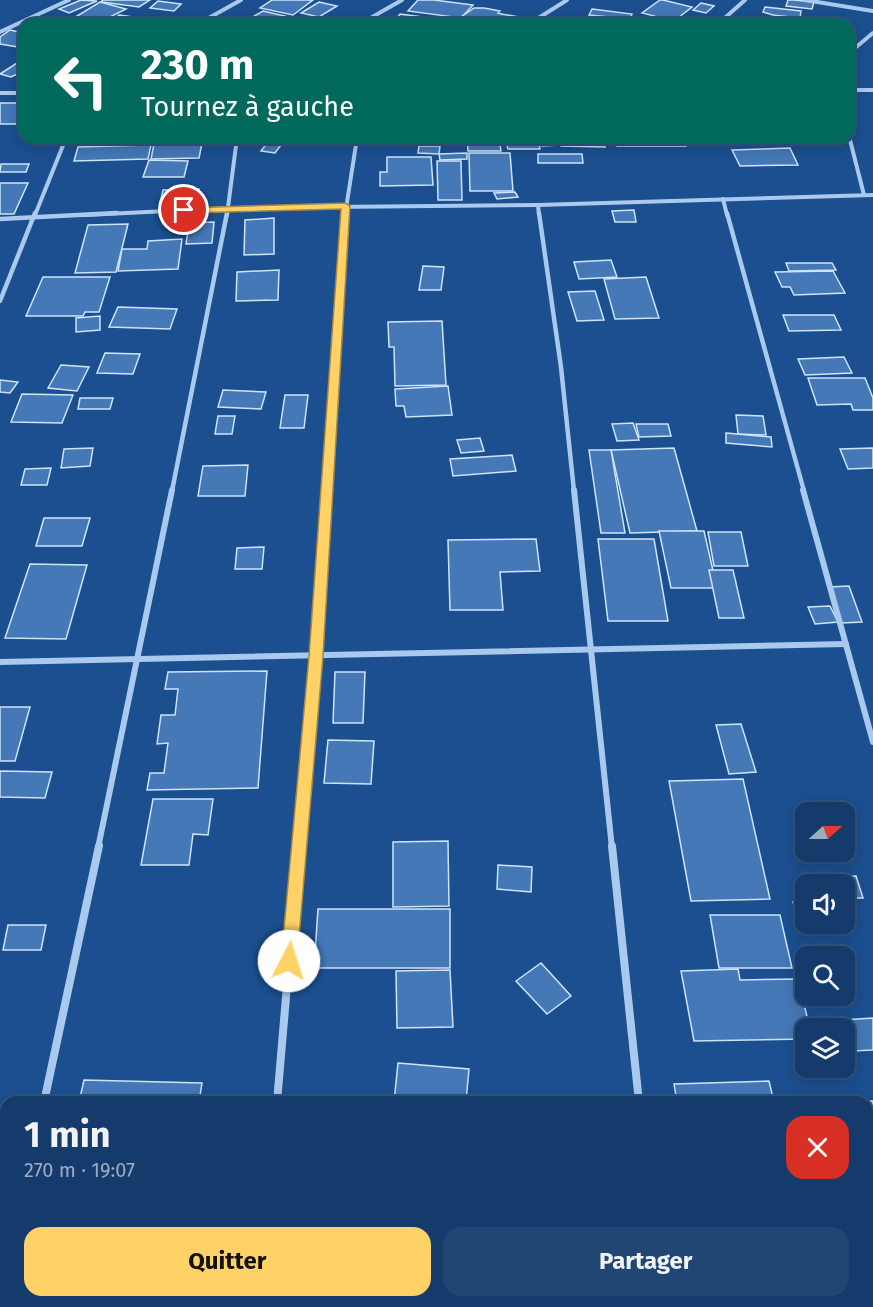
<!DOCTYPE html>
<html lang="fr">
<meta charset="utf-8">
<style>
body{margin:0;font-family:"Fira Sans",sans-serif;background:#214673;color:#f1f3f6;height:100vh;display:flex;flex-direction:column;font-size:22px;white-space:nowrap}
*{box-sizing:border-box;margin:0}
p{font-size:20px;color:#9dadc1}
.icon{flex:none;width:33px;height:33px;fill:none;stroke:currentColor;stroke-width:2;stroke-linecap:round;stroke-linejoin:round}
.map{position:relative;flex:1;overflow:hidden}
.side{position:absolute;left:0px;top:1096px;width:873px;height:212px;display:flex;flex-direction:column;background:#143b6b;border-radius:18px 18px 0 0;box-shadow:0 3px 15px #0003,0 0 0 2px #33557e}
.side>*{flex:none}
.top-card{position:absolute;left:18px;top:18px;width:837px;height:126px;border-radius:18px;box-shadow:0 3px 15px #0003,0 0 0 2px #33557e;background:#00695c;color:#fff;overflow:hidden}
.needle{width:39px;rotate:69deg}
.controls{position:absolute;left:795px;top:802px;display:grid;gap:12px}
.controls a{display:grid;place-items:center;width:60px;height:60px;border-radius:12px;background:#143b6b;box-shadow:0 3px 15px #0003,0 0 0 2px #33557e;font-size:30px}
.pin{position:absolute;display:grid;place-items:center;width:51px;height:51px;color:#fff;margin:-26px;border:3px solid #fff;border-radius:50%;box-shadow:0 2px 6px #0007}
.me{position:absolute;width:66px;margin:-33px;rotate:5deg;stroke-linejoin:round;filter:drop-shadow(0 0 4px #0008)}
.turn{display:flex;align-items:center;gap:21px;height:126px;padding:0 24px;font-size:27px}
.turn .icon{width:78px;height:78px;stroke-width:2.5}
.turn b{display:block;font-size:42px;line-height:51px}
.round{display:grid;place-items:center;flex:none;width:63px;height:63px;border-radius:18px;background:#214673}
.overview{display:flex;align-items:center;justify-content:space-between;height:102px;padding:0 24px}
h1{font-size:36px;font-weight:700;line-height:45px}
.action{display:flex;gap:12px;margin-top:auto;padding:12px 24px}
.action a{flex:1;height:69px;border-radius:18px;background:#ffd166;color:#111;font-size:24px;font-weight:700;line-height:69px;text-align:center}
.action a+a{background:#214673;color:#f1f3f6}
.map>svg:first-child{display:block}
.building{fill:#4478b7;stroke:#cfe3fa;stroke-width:1.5}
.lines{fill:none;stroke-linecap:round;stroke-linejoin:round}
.street-far3{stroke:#a9c9ee;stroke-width:4}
.street-far2{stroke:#a9c9ee;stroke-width:4.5}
.street-far1{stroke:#a9c9ee;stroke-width:6}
.street{stroke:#a9c9ee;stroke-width:8}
.route{fill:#ffd166;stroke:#a68842;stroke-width:1.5}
</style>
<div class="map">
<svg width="873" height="1307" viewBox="0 0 873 1307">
<rect width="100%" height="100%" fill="#1b4f8f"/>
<g class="building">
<path d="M 81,0 L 97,1 L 69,13 L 59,9 Z"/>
<path d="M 103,0 L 150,0 L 139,7 L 101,2 Z"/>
<path d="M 272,0 L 313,0 L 293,15 L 260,8 Z"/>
<path d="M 418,0 L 434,0 L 473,5 L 461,18 L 408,11 Z"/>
<path d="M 660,0 L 663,0 L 692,7 L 674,21 L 642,13 Z"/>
<path d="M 788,0 L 794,0 L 814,2 L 812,9 L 786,6 Z"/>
<path d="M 158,1 L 181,4 L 174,11 L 150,8 Z"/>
<path d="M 100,2 L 126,9 L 100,22 L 77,16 Z"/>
<path d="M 319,2 L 337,6 L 319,17 L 301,13 Z"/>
<path d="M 701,3 L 714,6 L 706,13 L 693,10 Z"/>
<path d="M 765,7 L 801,11 L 800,18 L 773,15 L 763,12 Z"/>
<path d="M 474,8 L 484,8 L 500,11 L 498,13 L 502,14 L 530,19 L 523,24 L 493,24 L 461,17 Z"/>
<path d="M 592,9 L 632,14 L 630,19 L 589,15 Z"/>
<path d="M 263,11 L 285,16 L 272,24 L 242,23 Z"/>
<path d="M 400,14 L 447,20 L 443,24 L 392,24 Z"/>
<path d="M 119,15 L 162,21 L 158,24 L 109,24 Z"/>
<path d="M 43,17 L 96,23 L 28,24 Z"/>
<path d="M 10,30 L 24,33 L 24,48 L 0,44 L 0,37 Z"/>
<path d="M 20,61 L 24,62 L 21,67 L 24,71 L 11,77 L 0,74 Z"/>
<rect x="0" y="103" width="24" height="21"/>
<path d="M 97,138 L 147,138 L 146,140 L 96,142 Z"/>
<path d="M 467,138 L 499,138 L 501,151 L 468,151 Z"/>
<path d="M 505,138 L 538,138 L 540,149 L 508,149 Z"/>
<path d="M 540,138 L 558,138 L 560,145 L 542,146 Z"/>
<path d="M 560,138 L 604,138 L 605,147 L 561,146 Z"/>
<path d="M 615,138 L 684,138 L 686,146 L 617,146 Z"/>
<path d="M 773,138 L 791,138 L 794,145 L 775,145 Z"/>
<path d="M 202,143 L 199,158 L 151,159 L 154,144 Z"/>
<path d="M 267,143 L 281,145 L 275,153 L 261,151 Z"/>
<path d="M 151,145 L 148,159 L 74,161 L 78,147 Z"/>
<path d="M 419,146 L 440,146 L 439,154 L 418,153 Z"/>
<path d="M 790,148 L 798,165 L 740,166 L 732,150 Z"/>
<path d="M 467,153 L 467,159 L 440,160 L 439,154 Z"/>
<path d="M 469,153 L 510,153 L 513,191 L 470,191 Z"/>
<path d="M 538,154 L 582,154 L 583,163 L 538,163 Z"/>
<path d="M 387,157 L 431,157 L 433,185 L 380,186 L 380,172 L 387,172 Z"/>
<path d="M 149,160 L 188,161 L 184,177 L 143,177 Z"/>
<path d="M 437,161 L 461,161 L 462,200 L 438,200 Z"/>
<path d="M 1,164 L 29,164 L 26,172 L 0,172 Z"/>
<path d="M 0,183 L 28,183 L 14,214 L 0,214 Z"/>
<path d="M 199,189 L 198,202 L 160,203 L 163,190 Z"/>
<path d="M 515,192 L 518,197 L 497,199 L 494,193 Z"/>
<path d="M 634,210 L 636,222 L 615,222 L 612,211 Z"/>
<path d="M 274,218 L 274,254 L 244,255 L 245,220 Z"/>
<path d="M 214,222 L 212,243 L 186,244 L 189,223 Z"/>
<path d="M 128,224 L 116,272 L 75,273 L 88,225 Z"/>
<path d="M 182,239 L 178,269 L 118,271 L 122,249 L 147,249 L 148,241 Z"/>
<path d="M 611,260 L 617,277 L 579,279 L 574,262 Z"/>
<path d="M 786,263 L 832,263 L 836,270 L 789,271 Z"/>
<path d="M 423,266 L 444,267 L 441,290 L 419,290 Z"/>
<path d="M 279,270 L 278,300 L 236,301 L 237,272 Z"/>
<path d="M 833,271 L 845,293 L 794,295 L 790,287 L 782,287 L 775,272 Z"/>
<path d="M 43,277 L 110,277 L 99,312 L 85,312 L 83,316 L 26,316 Z"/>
<path d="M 646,277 L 659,318 L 615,319 L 604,279 Z"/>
<path d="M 595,291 L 604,320 L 577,321 L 568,292 Z"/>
<path d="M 118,307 L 177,309 L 170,329 L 109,327 Z"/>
<path d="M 783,315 L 834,315 L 841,330 L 789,331 Z"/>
<path d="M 100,316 L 100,330 L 76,332 L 76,318 Z"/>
<path d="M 442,321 L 446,385 L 395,386 L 394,347 L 389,347 L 388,322 Z"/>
<path d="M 105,353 L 140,354 L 133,374 L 97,373 Z"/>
<path d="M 844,357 L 852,373 L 805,375 L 798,359 Z"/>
<path d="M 61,365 L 89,367 L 77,391 L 48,388 Z"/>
<path d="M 808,378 L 865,378 L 873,398 L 873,410 L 853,410 L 851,404 L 817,405 Z"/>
<path d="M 0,380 L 18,382 L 10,393 L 0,392 Z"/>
<path d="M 448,386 L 452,415 L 406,417 L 404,406 L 396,406 L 395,389 Z"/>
<path d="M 223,390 L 266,392 L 261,409 L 218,407 Z"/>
<path d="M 22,394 L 73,395 L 62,423 L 11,422 Z"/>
<path d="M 285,395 L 308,395 L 304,428 L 280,428 Z"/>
<path d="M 80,398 L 113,398 L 110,409 L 78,409 Z"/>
<path d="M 736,415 L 763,416 L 766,435 L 738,434 Z"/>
<path d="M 218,416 L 235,416 L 232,434 L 215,434 Z"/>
<path d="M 633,423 L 639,440 L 617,441 L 612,424 Z"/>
<path d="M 636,424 L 668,424 L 671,436 L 639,437 Z"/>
<path d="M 726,433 L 771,437 L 772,447 L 726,443 Z"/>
<path d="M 480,438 L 484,451 L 461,453 L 457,440 Z"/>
<path d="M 93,448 L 90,466 L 61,468 L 64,449 Z"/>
<path d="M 674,448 L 697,531 L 630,533 L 611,450 Z"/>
<path d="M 873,448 L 873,468 L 848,469 L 840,449 Z"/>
<path d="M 589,450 L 611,450 L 625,533 L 601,533 Z"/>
<path d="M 512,455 L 516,471 L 453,476 L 450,459 Z"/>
<path d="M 248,465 L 245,496 L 198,496 L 203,466 Z"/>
<path d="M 51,468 L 47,485 L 21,485 L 25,469 Z"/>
<path d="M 44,518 L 90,518 L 82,546 L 36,546 Z"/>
<path d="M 659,531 L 704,531 L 717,588 L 671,588 Z"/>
<path d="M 708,532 L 741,532 L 748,566 L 714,566 Z"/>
<path d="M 536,539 L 540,571 L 500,572 L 503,610 L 450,610 L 448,540 Z"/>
<path d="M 598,539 L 654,539 L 668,621 L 608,621 Z"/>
<path d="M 264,547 L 262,569 L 235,569 L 237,548 Z"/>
<path d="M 30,564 L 87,565 L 66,639 L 5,638 Z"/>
<path d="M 709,570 L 733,570 L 744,618 L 719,618 Z"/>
<path d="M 849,586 L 862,622 L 842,623 L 829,587 Z"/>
<path d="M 830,606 L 838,622 L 815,624 L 808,607 Z"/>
<path d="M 267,671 L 258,788 L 147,790 L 150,773 L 164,773 L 168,743 L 157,744 L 161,715 L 175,715 L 178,689 L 165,689 L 168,672 Z"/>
<path d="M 335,672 L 365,672 L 363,723 L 333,723 Z"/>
<path d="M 0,707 L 30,707 L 15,761 L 0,761 Z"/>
<path d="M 741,724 L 756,772 L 729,774 L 716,725 Z"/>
<path d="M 328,740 L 374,741 L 371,784 L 324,783 Z"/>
<path d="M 0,771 L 52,772 L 45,798 L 0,797 Z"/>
<path d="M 743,779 L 770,899 L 691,901 L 669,781 Z"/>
<path d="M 153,799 L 213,799 L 208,835 L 193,834 L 189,865 L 141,865 Z"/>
<path d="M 448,841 L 449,906 L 393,907 L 393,842 Z"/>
<path d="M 498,865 L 532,867 L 531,892 L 497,889 Z"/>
<path d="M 856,876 L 863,898 L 844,898 L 844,885 L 809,885 L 807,878 Z"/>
<path d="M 793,902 L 806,902 L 806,924 L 826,924 L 827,928 L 801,929 Z"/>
<path d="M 318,909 L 450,909 L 450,968 L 314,968 Z"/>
<path d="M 710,915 L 780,915 L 792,968 L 719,968 Z"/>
<path d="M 8,925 L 46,925 L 41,950 L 3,950 Z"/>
<path d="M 541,963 L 571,996 L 547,1014 L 516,981 Z"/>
<path d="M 738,969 L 740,980 L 798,979 L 810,1029 L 806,1029 L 806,1039 L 694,1041 L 681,971 Z"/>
<path d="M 450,970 L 453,1027 L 397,1028 L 396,971 Z"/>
<path d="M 873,1018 L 873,1050 L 852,1051 L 843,1020 Z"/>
<path d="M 398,1063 L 469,1069 L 466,1102 L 394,1102 Z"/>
<path d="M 84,1080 L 202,1083 L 199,1102 L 79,1102 Z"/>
<path d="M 769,1081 L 774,1102 L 677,1102 L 674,1084 Z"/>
<path d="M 873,1101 L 873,1177 L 867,1178 L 867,1102 L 842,1102 Z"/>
<path d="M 51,1302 L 206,1302 L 206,1307 L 50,1307 Z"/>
<rect x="317" y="1302" width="114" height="5"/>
<rect x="455" y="1302" width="67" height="5"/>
<path d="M 714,1302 L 795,1302 L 796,1307 L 715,1307 Z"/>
</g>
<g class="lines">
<g class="street-far3">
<path d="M 805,0 L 873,11"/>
<path d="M 198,24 L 241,0"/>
<path d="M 360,24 L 402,0"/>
<path d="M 529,24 L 567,0"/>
<path d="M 718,24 L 745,0"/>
<path d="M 0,32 L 69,0"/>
<path d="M 849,53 L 873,33"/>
<path d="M 849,90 L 873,90"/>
<path d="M 0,93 L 24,93"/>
<path d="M 849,136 L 864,195"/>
<path d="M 723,199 L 727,215"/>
<path d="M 538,205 L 539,215"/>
<path d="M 35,215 L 66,138"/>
<path d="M 86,215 L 228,208 L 538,205 L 873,195"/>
<path d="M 227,215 L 237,138"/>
<path d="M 345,215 L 357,138"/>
</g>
<g class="street-far2">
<path d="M 539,213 L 561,367 L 574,491"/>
<path d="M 727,213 L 804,491"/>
<path d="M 0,219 L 117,213"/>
<path d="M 0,301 L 35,213"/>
<path d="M 172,491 L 227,213"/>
<path d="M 327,491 L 346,213"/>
</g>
<g class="street-far1">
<path d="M 574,490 L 612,848"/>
<path d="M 803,490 L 873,742"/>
<path d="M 0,662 L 846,644"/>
<path d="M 98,848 L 172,490"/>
<path d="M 299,848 L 327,490"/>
</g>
<g class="street">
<path d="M 612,846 L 639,1102"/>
<path d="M 44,1102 L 99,846"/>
<path d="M 277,1102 L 299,846"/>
<path d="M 259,1302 L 259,1307"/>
<path d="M 662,1302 L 662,1307"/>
<path d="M 0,1306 L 6,1278"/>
</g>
</g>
<path class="route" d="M 345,203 L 350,206 L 323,656 L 297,961 L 295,967 L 289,969 L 283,967 L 281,961 L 309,656 L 341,209 L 184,213 L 180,210 L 184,208 Z"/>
</svg>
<div class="controls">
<a><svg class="needle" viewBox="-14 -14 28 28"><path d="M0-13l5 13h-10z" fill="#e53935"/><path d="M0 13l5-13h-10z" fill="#9dadc1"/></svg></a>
<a><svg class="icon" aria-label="sound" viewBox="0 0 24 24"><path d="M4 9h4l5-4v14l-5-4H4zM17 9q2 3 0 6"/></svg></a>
<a><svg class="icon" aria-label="search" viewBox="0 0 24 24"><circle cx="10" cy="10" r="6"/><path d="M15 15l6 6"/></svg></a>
<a><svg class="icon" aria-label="layers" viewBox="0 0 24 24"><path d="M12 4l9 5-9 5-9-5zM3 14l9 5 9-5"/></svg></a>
</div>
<div class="pin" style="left:184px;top:210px;background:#d93025"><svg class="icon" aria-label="arrive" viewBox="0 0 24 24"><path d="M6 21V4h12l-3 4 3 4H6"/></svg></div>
<svg class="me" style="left:289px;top:961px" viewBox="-20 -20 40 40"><circle r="19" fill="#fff"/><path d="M0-13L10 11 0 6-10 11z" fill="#ffd166"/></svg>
<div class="top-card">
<div class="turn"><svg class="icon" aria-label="left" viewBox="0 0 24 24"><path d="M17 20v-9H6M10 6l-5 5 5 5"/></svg><div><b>230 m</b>Tournez à gauche</div></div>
</div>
<section class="side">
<div class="overview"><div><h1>1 min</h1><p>270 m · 19:07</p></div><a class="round" style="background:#d93025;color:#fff"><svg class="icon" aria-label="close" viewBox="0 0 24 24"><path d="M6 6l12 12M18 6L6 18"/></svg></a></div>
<div class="action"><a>Quitter</a><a>Partager</a></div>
</section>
</div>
